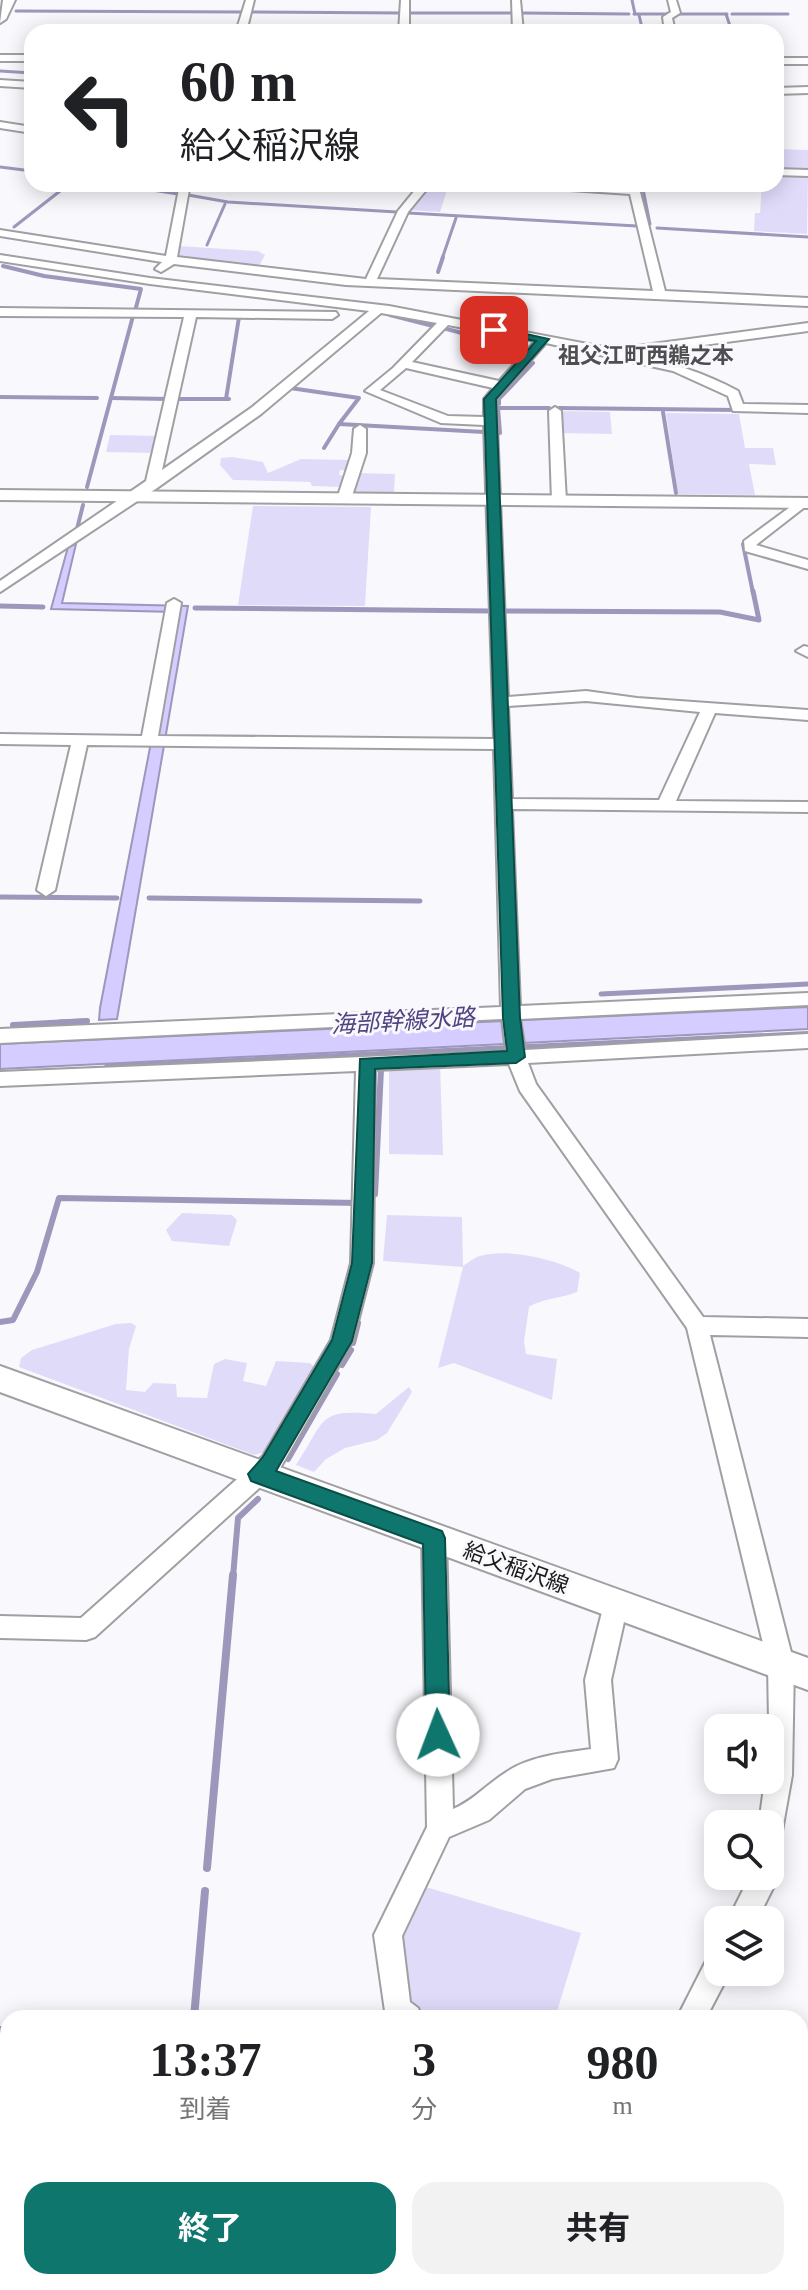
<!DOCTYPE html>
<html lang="ja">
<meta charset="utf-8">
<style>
body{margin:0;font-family:"Times New Roman","Noto Sans JP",serif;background:#f2f2f2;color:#202124;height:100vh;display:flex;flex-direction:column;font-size:30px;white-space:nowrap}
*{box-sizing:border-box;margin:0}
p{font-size:26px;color:#757577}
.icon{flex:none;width:44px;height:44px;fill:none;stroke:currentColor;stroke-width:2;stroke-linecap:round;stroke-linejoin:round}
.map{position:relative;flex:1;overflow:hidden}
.drawer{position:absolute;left:0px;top:2010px;width:808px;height:280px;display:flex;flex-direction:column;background:#fff;border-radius:24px 24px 0 0;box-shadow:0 4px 20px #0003}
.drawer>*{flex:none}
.banner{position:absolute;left:24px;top:24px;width:760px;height:168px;border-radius:24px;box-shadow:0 4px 20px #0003;background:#fff;color:#202124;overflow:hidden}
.fabs{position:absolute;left:704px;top:1714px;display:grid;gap:16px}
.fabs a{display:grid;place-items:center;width:80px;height:80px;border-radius:16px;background:#fff;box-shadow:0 4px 20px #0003;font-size:40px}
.pin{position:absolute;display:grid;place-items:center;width:68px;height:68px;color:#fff;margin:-34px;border-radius:16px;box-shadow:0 4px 12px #0006}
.me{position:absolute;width:88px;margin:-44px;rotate:358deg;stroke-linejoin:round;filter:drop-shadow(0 0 6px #0008)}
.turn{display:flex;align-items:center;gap:28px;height:168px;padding:0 24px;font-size:36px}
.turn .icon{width:104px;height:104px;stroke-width:2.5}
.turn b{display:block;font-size:56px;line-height:68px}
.eta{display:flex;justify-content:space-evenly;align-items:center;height:136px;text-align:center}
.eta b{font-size:48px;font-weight:700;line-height:56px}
.button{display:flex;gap:16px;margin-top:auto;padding:16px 24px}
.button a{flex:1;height:92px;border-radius:24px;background:#0f766e;color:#fff;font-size:32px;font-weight:700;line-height:92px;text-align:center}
.button a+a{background:#f2f2f2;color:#202124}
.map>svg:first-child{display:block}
.green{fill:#e1dbfa}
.water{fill:#d5ccff;stroke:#9d97bb;stroke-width:2}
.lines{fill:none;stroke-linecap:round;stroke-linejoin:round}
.stream-far4{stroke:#9d97bb;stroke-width:3}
.stream-far3{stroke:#9d97bb;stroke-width:4}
.stream-far2{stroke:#9d97bb;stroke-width:5}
.stream-far1{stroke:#9d97bb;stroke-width:6}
.stream{stroke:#9d97bb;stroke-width:8}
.minor-casing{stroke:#a09fa2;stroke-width:4}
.tertiary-casing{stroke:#a09fa2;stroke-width:4}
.secondary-casing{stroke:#a09fa2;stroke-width:4}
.minor{fill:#fff;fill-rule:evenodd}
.tertiary{fill:#fff;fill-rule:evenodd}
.secondary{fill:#fff;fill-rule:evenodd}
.route{fill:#0f766e;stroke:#0a4d48;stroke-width:2}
.labels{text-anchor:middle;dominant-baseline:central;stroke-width:6;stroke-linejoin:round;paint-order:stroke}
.far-quarter-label{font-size:22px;font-weight:bold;fill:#4f4e51;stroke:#f9f8fc}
.street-label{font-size:22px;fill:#1a1a1b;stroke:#f9f8fc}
.water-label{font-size:24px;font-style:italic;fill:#524381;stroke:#f9f8fc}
</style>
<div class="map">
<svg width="808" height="2290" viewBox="0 0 808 2290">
<rect width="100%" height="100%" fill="#f9f8fc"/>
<g class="green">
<path d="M 776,149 L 808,150 L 808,172 L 776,170 Z"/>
<path d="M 776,173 L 808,175 L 807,234 L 754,231 L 755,213 L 760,213 L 762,184 L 776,184 Z"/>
<path d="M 429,184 L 449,184 L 440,212 L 407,210 Z"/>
<path d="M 178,246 L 258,251 L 265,255 L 258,268 L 175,257 Z"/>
<path d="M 558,411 L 610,412 L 612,434 L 559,433 Z"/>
<path d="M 666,413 L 739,414 L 745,448 L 773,448 L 776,465 L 749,464 L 755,495 L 678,494 Z"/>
<path d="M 110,435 L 161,436 L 157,453 L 106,452 Z"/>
<path d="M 232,457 L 263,462 L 268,473 L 301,459 L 350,460 L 349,471 L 340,470 L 339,475 L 347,476 L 341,487 L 312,486 L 310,482 L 233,480 L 220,465 L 221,458 Z"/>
<path d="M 356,473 L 395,474 L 394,492 L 349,492 Z"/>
<path d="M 253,506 L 371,507 L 365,606 L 238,605 Z"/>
<path d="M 440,1064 L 443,1155 L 389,1154 L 389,1066 Z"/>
<path d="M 182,1213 L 232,1215 L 237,1220 L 229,1246 L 172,1241 L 166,1230 Z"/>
<path d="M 387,1215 L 462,1217 L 463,1266 C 468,1263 475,1257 480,1256 C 507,1248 557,1259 580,1273 L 577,1292 C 563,1298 540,1299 529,1307 L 524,1342 L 526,1354 L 557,1359 L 552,1400 L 454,1363 L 438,1368 L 463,1267 L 383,1261 Z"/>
<path d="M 131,1323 L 136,1326 L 129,1349 L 126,1390 L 145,1392 L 153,1383 L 176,1384 L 177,1397 L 207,1398 L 214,1364 L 225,1359 L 247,1363 L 243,1381 L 266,1386 L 276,1361 L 310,1363 L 314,1367 L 314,1375 L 269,1451 L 254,1455 L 19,1367 L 21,1358 L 32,1350 L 116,1324 Z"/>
<path d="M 409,1387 L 412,1392 L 387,1433 L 377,1440 L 345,1448 L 326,1459 L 314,1472 L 296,1465 C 327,1418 317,1409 376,1414 Z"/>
<path d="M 419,1885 L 581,1933 L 555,2018 L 419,2018 L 403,2004 L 394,1937 Z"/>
</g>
<g class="water">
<path d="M 76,544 L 62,603 L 188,606 L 117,1019 L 99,1020 L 100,1008 L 176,612 L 51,609 L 68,547 Z"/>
<path d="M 808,1007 L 808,1029 L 0,1069 L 0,1044 Z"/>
</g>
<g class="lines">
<g class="stream-far4">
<path d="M 632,0 L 635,14"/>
<path d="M 16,11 L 242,12"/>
<path d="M 251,12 L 402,13"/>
<path d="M 407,13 L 511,13"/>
<path d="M 521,13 L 629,14"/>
<path d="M 634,14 L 671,14"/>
<path d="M 676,14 L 727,14"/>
<path d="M 726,14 L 732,32"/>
<path d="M 732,14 L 788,14"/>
<path d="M 639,15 L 643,32"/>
<path d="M 0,71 L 32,73"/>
<path d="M 0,167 L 32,171"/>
<path d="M 113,184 L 178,194"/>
<path d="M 642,184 L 650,224"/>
<path d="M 188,195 L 228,202 L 397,212"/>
<path d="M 408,213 L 637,226"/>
<path d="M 14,227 L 69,184"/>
<path d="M 657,228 L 808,237"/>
<path d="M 207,245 L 225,204"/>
<path d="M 442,259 L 456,218"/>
</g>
<g class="stream-far3">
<path d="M 3,266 L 44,276 L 141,289 L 135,311"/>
<path d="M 438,272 L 443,257"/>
<path d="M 390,315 L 437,327"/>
<path d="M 443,328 L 507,345 L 504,348 L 524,354"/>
<path d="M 290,388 L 359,398 L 339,424 L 484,432"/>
<path d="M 0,397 L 97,398"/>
<path d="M 111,398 L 169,399"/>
<path d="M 177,399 L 229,399"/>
<path d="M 226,399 L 239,317"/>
<path d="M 499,404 L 499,399 L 533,363"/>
<path d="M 559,408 L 738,410"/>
<path d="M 663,412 L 676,493"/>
<path d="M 500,433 L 498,408 L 549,408"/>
<path d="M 324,448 L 339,424"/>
<path d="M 87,487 L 133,316"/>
<path d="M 77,529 L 83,505"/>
<path d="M 750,538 L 743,544 L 753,593"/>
</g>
<g class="stream-far2">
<path d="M 0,606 L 43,607"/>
<path d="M 195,608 L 490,611"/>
<path d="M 502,611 L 720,612 L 759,620 L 753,591"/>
<path d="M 0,897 L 117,898"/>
<path d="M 149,898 L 420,901"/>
<path d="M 601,994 L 808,984"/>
<path d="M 60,1022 L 87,1021"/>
</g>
<g class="stream-far1">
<path d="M 13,1025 L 87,1021"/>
<path d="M 107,1067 L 808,1034"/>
<path d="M 375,1194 L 381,1069"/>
<path d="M 0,1322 L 13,1320 L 37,1272 L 59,1198 L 360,1203"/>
<path d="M 353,1343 L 358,1323"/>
<path d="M 342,1365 L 351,1350"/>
<path d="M 288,1459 L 337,1374"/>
<path d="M 233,1577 L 238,1518 L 258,1499"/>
</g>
<g class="stream">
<path d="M 207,1868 L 233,1575"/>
<path d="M 194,2018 L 205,1891"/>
<path d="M 0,2030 L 8,2030"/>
<path d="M 170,2282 L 170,2286"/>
<path d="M 528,2290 L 533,2282"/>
</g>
<defs>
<g id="minor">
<path d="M 246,0 L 254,0 L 246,32 L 236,32 Z"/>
<path d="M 401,0 L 409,0 L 409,32 L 399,32 Z"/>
<path d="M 512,0 L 520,0 L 523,32 L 513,32 Z"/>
<path d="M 668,0 L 676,0 L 680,13 L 672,18 L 675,32 L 665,32 L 663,17 L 671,12 Z"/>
<rect x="0" y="55" width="32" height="6"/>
<rect x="776" y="58" width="32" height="6"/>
<path d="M 0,122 L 32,127 L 32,133 L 0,128 Z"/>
<path d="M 776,169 L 808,170 L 808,176 L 776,175 Z"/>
<path d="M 180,184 L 190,184 L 177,257 L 366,279 L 398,211 L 420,184 L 431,184 L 408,212 L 377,279 L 653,291 L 630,194 L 525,187 L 520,184 L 629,187 L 628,184 L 638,184 L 665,291 L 808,298 L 808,306 L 346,285 L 174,264 L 161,272 L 155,269 L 162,262 L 0,236 L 0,230 L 166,256 Z"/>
<path d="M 0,255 L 150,278 L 389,306 L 624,351 L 630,347 L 808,323 L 808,331 L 636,354 C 672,363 705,373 738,391 L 743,404 L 808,405 L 808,413 L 733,411 L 728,396 L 673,371 L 546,343 L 496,400 L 508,697 L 586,691 L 637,698 L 808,710 L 808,720 L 715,713 L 676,801 L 808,802 L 808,812 L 512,809 L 520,1006 L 808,993 L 808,1005 L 520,1019 L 525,1050 L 808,1034 L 808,1048 L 528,1063 L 536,1084 L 703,1317 L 808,1319 L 808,1337 L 710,1335 L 794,1664 L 792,1775 L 779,1848 L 770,1852 L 770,1824 L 759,1824 L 765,1780 L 770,1780 L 768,1664 L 687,1328 L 520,1091 L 509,1064 L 375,1070 L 373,1263 L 353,1341 L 279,1470 L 95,1637 L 86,1640 L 0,1638 L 0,1616 L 81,1618 L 263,1456 L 331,1340 L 351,1263 L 356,1071 L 0,1086 L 0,1072 L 506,1051 L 502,1019 L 0,1043 L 0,1029 L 501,1007 L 494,749 L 87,745 L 55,890 L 46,896 L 37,890 L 71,745 L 0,744 L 0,734 L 142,736 L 167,603 L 174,599 L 181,603 L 158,736 L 494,739 L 484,425 L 441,423 L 365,391 L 393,368 L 437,323 L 381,313 L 261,414 L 157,488 L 0,592 L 0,581 L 146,481 L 184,317 L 0,316 L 0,308 L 336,312 L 338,315 L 332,319 L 196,317 L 162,470 L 251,408 L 369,311 L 150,284 L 0,261 ZM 448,325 L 535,341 L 499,381 L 412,362 ZM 406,368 L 493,388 L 484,399 L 484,417 L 448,416 L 380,390 ZM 586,701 L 700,712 L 659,800 L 512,799 L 508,706 Z"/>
<path d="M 555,407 L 561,411 L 566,501 L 559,505 L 552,501 L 549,411 Z"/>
<path d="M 360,425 L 366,429 L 366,453 L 351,499 L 344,503 L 337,499 L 352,453 L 354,429 Z"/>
<path d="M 801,499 L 808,503 L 806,506 L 756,545 L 808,560 L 808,569 L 745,551 L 744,541 Z"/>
<path d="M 804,646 L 808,647 L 808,657 L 796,651 Z"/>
<path d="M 434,1528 L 442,1531 L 446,1538 L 453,1809 C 474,1800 486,1785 505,1773 C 529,1756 563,1753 591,1749 L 585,1680 L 604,1604 L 607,1596 L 616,1593 L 625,1596 L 628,1604 L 611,1680 L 618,1759 L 614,1768 L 552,1779 L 525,1789 L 489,1820 L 449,1837 L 402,1936 L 410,2002 L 418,2008 L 422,2018 L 386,2018 L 374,1935 L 427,1827 L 422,1538 L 426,1531 Z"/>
<path d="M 770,1865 L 775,1866 L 779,1876 L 757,1920 L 728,1920 L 750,1876 L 770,1876 Z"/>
<path d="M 718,1953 L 718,1972 L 730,1972 L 706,2018 L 677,2018 L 708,1957 Z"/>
<rect x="800" y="2040" width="8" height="28"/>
<path d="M 536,2282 L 568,2282 L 564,2290 L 532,2290 Z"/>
</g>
<g id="tertiary">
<path d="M 0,80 L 32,82 L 32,88 L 0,86 Z"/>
<path d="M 808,87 L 808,93 L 776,94 L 776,88 Z"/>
<path d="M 0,490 L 808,498 L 808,508 L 0,500 Z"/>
</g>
<g id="secondary">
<path d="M 3,0 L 15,0 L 6,19 L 0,23 Z"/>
<path d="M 0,1366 L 808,1658 L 808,1690 L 0,1392 Z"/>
</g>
</defs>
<use href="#minor" class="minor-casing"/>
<use href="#tertiary" class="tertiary-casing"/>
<use href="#secondary" class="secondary-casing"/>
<use href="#minor" class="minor"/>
<use href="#tertiary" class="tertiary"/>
<use href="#secondary" class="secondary"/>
</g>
<path class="route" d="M 494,327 L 549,339 L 496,399 L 520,1018 L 525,1057 L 516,1063 L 375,1069 L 372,1263 L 352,1341 L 276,1471 L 442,1531 L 445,1538 L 450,1735 L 446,1743 L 438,1746 L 430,1743 L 426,1735 L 423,1544 L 251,1481 L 248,1474 L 263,1457 L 332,1340 L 352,1263 L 360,1059 L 507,1051 L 503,1018 L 484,399 L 536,341 L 490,333 L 490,328 Z"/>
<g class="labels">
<g class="far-quarter-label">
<text x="646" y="355">祖父江町西鵜之本</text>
</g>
<g class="street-label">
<text transform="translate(516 1568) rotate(20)">給父稲沢線</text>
</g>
<g class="water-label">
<text transform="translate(403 1021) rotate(-3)">海部幹線水路</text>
</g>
</g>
</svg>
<div class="fabs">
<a><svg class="icon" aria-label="sound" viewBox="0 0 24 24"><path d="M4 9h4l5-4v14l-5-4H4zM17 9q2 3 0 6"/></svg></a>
<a><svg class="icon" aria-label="search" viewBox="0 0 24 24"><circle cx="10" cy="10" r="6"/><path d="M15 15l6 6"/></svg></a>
<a><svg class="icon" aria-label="layers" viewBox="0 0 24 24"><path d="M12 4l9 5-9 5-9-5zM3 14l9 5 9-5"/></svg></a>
</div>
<div class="pin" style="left:494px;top:330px;background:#d93025"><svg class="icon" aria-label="arrive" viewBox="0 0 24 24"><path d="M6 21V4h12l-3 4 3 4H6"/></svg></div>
<svg class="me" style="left:438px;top:1735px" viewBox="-20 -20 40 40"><circle r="19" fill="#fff"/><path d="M0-13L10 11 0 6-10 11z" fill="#0f766e"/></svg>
<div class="banner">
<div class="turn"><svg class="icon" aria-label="left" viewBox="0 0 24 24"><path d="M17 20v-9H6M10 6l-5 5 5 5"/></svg><div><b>60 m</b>給父稲沢線</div></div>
</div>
<section class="drawer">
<div class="eta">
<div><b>13:37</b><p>到着</p></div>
<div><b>3</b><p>分</p></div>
<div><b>980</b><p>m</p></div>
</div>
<div class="button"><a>終了</a><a>共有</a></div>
</section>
</div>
